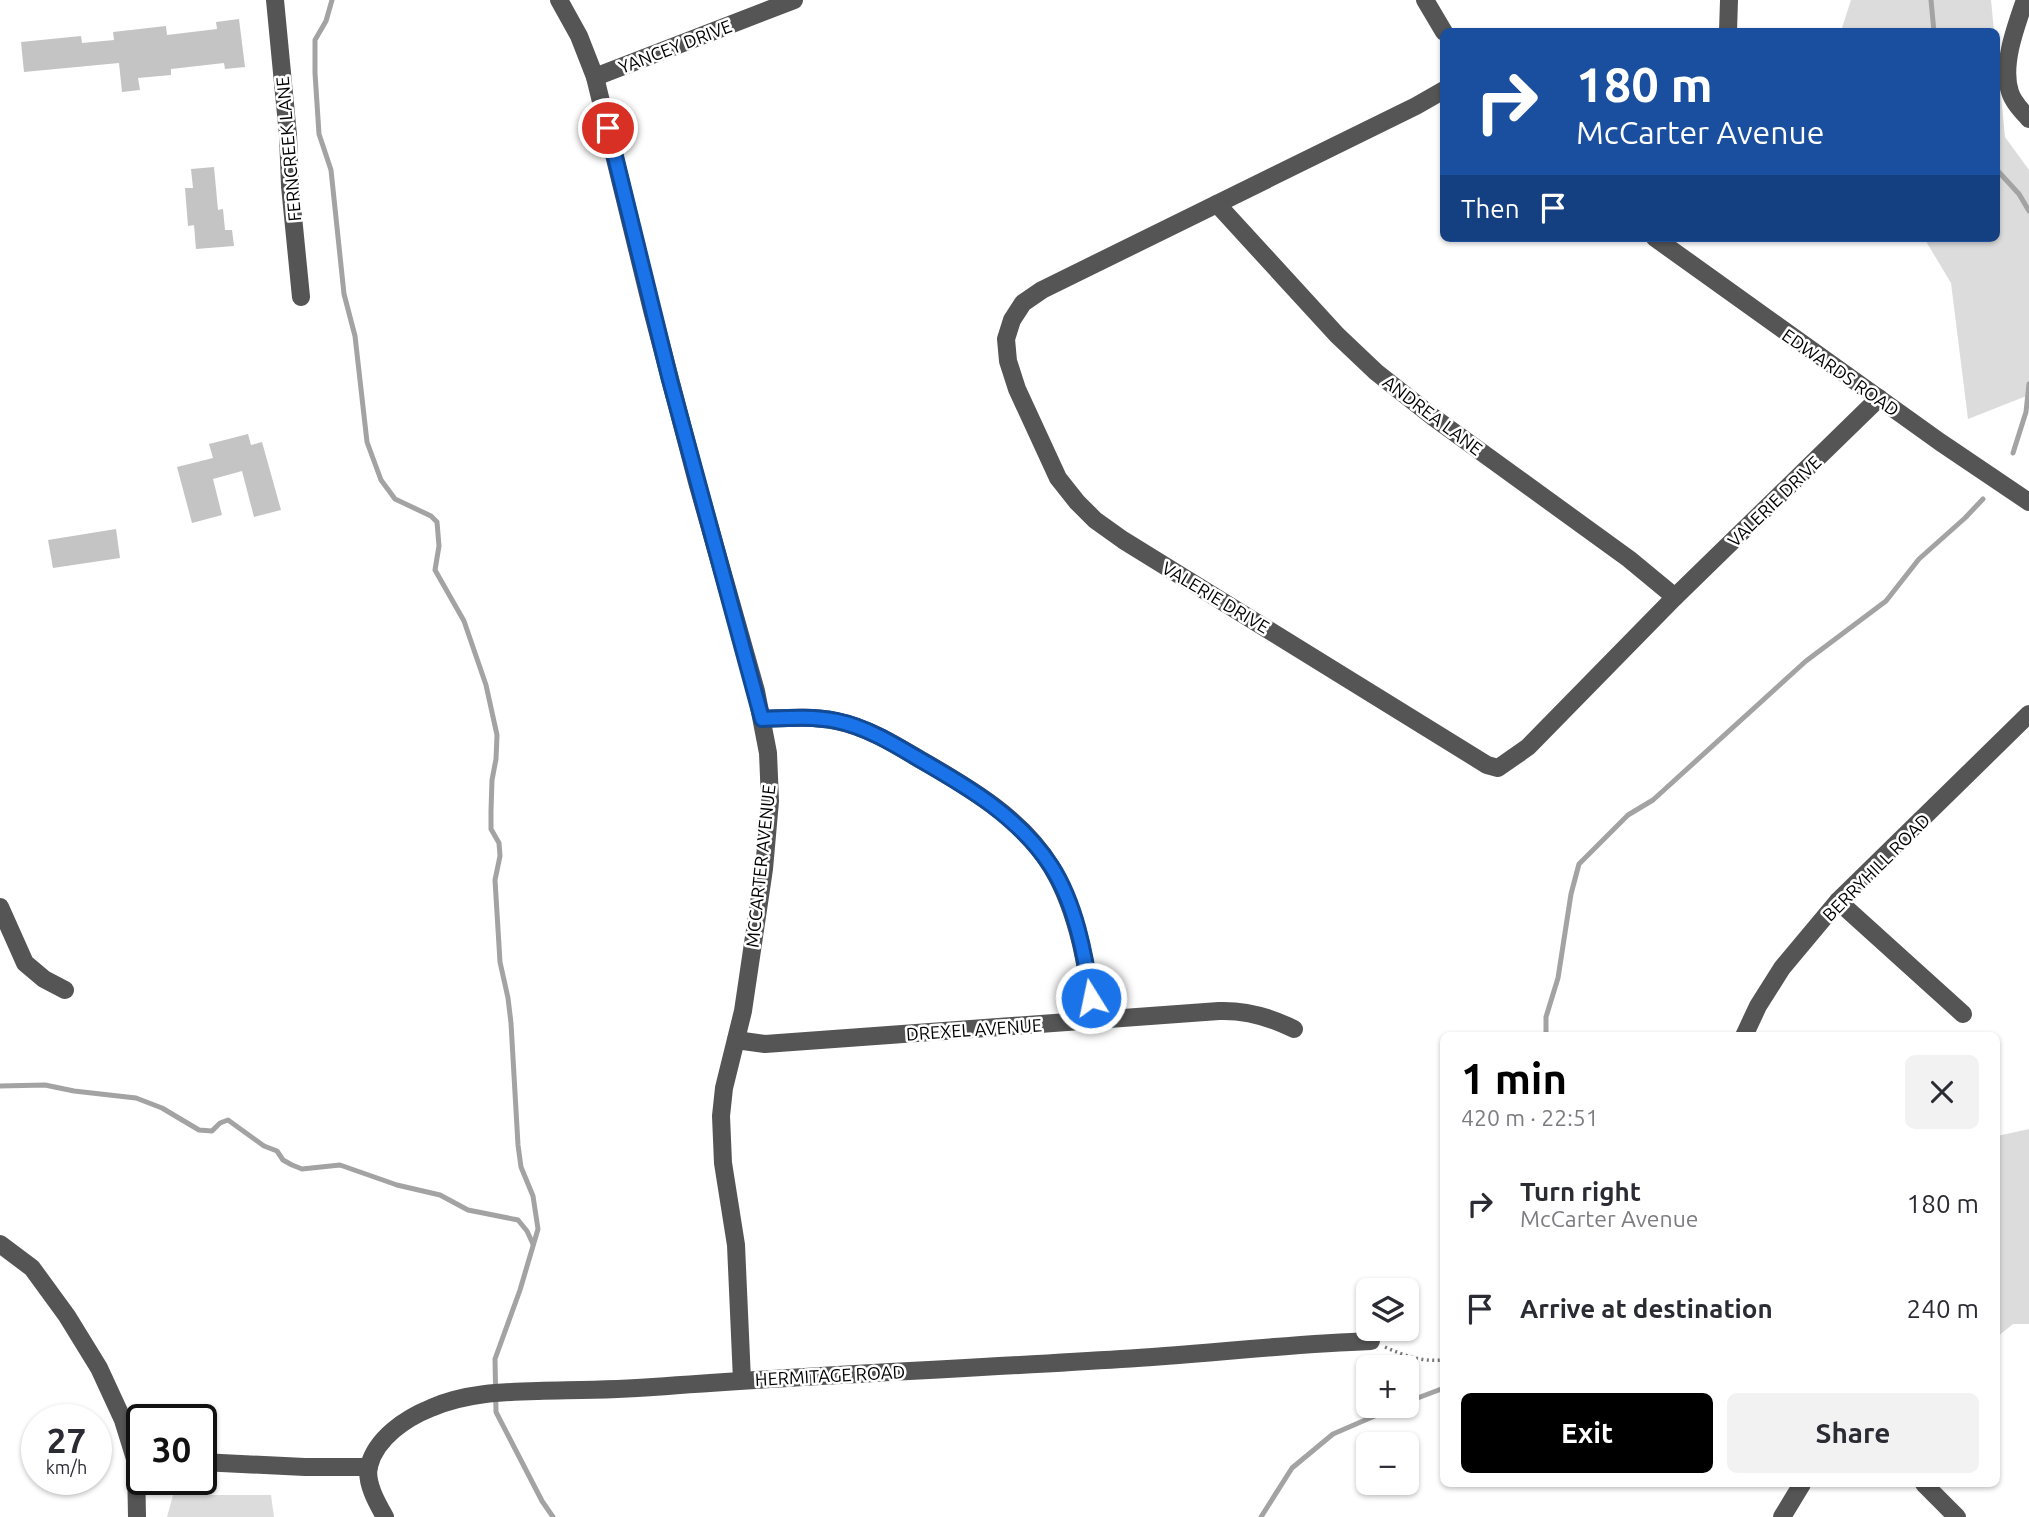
<!DOCTYPE html>
<meta charset="utf-8">
<style>
body{margin:0;font-family:Ubuntu,sans-serif;background:#f2f2f3;color:#2b2b33;height:100vh;display:flex;flex-direction:column;font-size:26px;white-space:nowrap}
*{box-sizing:border-box;margin:0}
p{font-size:23px;color:#7c7c81}
.icon{flex:none;width:38px;height:38px;fill:none;stroke:currentColor;stroke-width:2;stroke-linecap:round;stroke-linejoin:round}
.map{position:relative;flex:1;overflow:hidden}
.drawer{position:absolute;left:1440px;top:1032px;width:560px;height:455px;display:flex;flex-direction:column;background:#fff;border-radius:10px;box-shadow:0 2px 5px #0004}
.drawer>*{flex:none}
.hud{position:absolute;left:1440px;top:28px;width:560px;height:214px;border-radius:10px;box-shadow:0 2px 5px #0004;background:#1a4fa0;color:#fff;overflow:hidden}
.fabs{position:absolute;left:1356px;top:1278px;display:grid;gap:14px}
.fabs a{display:grid;place-items:center;width:63px;height:63px;border-radius:10px;background:#fff;box-shadow:0 2px 5px #0004;font-size:35px}
.speed{position:absolute;left:21px;top:1404px;display:flex;gap:14px;font-size:35px;font-weight:700;text-align:center}
.speed>*{display:grid;place-content:center;width:91px;height:91px;border-radius:50%;background:#fff;box-shadow:0 2px 5px #0004;line-height:1}
.speed small{font-size:18px;font-weight:400}
.speed .limit{border:4px solid #111;border-radius:10px;background:#fff;color:#111}
.pin{position:absolute;display:grid;place-items:center;width:60px;height:60px;color:#fff;margin:-30px;border:4px solid #fff;border-radius:50%;box-shadow:0 2px 7px #0007}
.me{position:absolute;width:77px;margin:-38px;rotate:350deg;stroke-linejoin:round;filter:drop-shadow(0 0 5px #0008)}
.turn{display:flex;align-items:center;gap:24px;height:147px;padding:0 21px;font-size:32px}
.turn .icon{width:91px;height:91px;stroke-width:2.5}
.turn b{display:block;font-size:49px;line-height:60px}
.then{display:flex;align-items:center;height:66px;padding:0 21px;background:#0003;gap:14px;font-size:26px}
.round{display:grid;place-items:center;flex:none;width:74px;height:74px;border-radius:10px;background:#f2f2f3}
.head{display:flex;align-items:center;justify-content:space-between;height:119px;padding:0 21px}
h1{font-size:42px;font-weight:700;line-height:52px;color:#000}
.cta{display:flex;gap:14px;margin-top:auto;padding:14px 21px}
.cta a{flex:1;height:80px;border-radius:10px;background:#000;color:#fff;font-size:28px;font-weight:700;line-height:80px;text-align:center}
.cta a+a{background:#f2f2f3;color:#2b2b33}
ul{padding:0;list-style:none}
li{display:flex;align-items:center;gap:21px;height:105px;padding:0 21px}
li div{flex:1}
li b{display:block;font-size:26px}
li em{font-style:normal}
.map>svg:first-child{display:block}
.green{fill:#dcdcdc}
.lines{fill:none;stroke-linecap:round;stroke-linejoin:round}
.stream{stroke:#a3a3a3;stroke-width:5}
.building{fill:#c4c4c4}
.path{stroke:#777;stroke-width:3.5;stroke-dasharray:2 3.5;stroke-linecap:butt}
.minor{stroke:#555;stroke-width:18}
.route-casing{stroke:#114b97;stroke-width:18}
.route{stroke:#1a73e8;stroke-width:12}
.labels{text-anchor:middle;dominant-baseline:central;stroke-width:5;stroke-linejoin:round;paint-order:stroke}
.street-label{font-size:18px;fill:#000;stroke:#fff}
</style>
<div class="map">
<svg width="2029" height="1517" viewBox="0 0 2029 1517">
<rect width="100%" height="100%" fill="#fff"/>
<g class="green">
<path d="M 1851,0 L 1991,0 L 1994,31 L 1841,31 Z"/>
<path d="M 1997,55 L 2005,137 L 2029,170 L 2029,395 L 1968,419 L 1951,283 L 1924,238 L 1997,238 Z"/>
<path d="M 2029,1129 L 2029,1324 L 2013,1324 L 1997,1337 L 1997,1136 Z"/>
<path d="M 173,1495 L 271,1495 L 274,1517 L 167,1517 Z"/>
</g>
<g class="lines">
<g class="stream">
<path d="M 332,0 L 326,21 L 315,40 L 315,73 L 319,134 L 331,170 L 344,294 L 355,336 L 367,442 L 381,480 L 395,499 L 431,516 L 437,522 L 439,546 L 435,570 L 464,621 L 486,685 L 497,735 L 496,759 L 492,780 L 491,811 L 491,829 L 499,843 L 500,856 L 495,880 L 500,962 L 508,998 L 511,1023 L 518,1145 L 521,1167 L 533,1196 L 538,1229 L 520,1290 L 495,1359 L 496,1412 L 542,1501 L 553,1517"/>
<path d="M 1931,0 L 1934,32"/>
<path d="M 1997,170 L 2019,194 L 2029,211"/>
<path d="M 2013,453 L 2026,412 L 2029,384"/>
<path d="M 1546,1036 L 1546,1017 L 1558,978 L 1571,894 L 1579,864 L 1628,815 L 1653,800 L 1806,661 L 1886,601 L 1919,559 L 1965,518 L 1983,499"/>
<path d="M 0,1086 L 45,1085 L 74,1091 L 136,1098 L 162,1108 L 199,1130 L 212,1131 L 220,1123 L 228,1120 L 264,1146 L 277,1151 L 283,1160 L 292,1165 L 302,1169 L 340,1165 L 397,1185 L 440,1195 L 468,1210 L 518,1220 L 527,1231 L 533,1244"/>
<path d="M 1407,1402 L 1444,1388"/>
<path d="M 1261,1517 L 1292,1468 L 1333,1434 L 1400,1405"/>
</g>
</g>
<g class="building">
<path d="M 239,19 L 245,67 L 225,69 L 224,63 L 171,69 L 171,75 L 138,78 L 140,90 L 122,92 L 119,63 L 24,72 L 21,42 L 81,36 L 82,43 L 114,40 L 113,32 L 166,26 L 167,35 L 217,29 L 216,22 Z"/>
<path d="M 214,167 L 218,210 L 223,209 L 225,230 L 232,230 L 234,246 L 196,249 L 194,225 L 188,226 L 185,188 L 193,188 L 191,169 Z"/>
<path d="M 248,434 L 251,445 L 262,442 L 281,510 L 254,517 L 242,471 L 213,479 L 222,515 L 192,523 L 177,467 L 213,458 L 209,444 Z"/>
<path d="M 116,529 L 120,558 L 53,568 L 48,540 Z"/>
</g>
<g class="lines">
<path class="path" d="M 1385,1347 C 1405,1356 1422,1362 1444,1360"/>
<g class="minor">
<path d="M 275,0 L 288,135 L 290,186 L 301,297"/>
<path d="M 559,0 L 579,36 L 595,77 L 652,310 L 697,482 L 756,691 L 768,753 L 770,801 L 764,869 L 743,1011 L 724,1088 L 721,1116 L 723,1163 L 736,1245 L 742,1380"/>
<path d="M 1425,0 L 1444,32"/>
<path d="M 2025,0 C 2016,26 2001,65 2010,92 C 2013,102 2022,111 2029,119"/>
<path d="M 1728,32 L 1729,0"/>
<path d="M 595,77 L 794,0"/>
<path d="M 1444,90 L 1416,106 L 1042,290 L 1023,303 L 1012,320 L 1006,339 L 1008,361 L 1017,389 L 1058,478 L 1077,502 L 1095,520 L 1123,540 L 1487,765 L 1498,768 L 1528,747 L 1675,597 L 1879,398"/>
<path d="M 1217,204 L 1337,335 L 1376,372 L 1433,417 L 1629,559 L 1675,597"/>
<path d="M 1655,238 L 1940,442 L 2029,502"/>
<path d="M 762,719 C 787,718 812,716 836,721 C 867,727 896,745 923,761 C 970,788 1023,819 1052,868 C 1079,914 1087,969 1094,1021"/>
<path d="M 1838,901 L 1963,1014"/>
<path d="M 0,907 L 25,963 L 44,979 L 65,990"/>
<path d="M 1744,1036 L 1758,1006 L 1782,968 L 1838,901 L 2029,714"/>
<path d="M 736,1040 L 765,1044 L 1219,1011 C 1246,1010 1270,1017 1294,1029"/>
<path d="M 0,1244 L 32,1268 L 67,1316 L 99,1368 L 123,1420 L 136,1462 L 137,1517"/>
<path d="M 201,1462 L 305,1467 L 369,1467"/>
<path d="M 1924,1484 L 1957,1517"/>
<path d="M 385,1517 C 377,1503 365,1482 369,1466 C 376,1438 406,1418 431,1408 C 465,1393 502,1392 538,1391 C 576,1390 615,1390 653,1387 C 809,1375 965,1369 1121,1359 C 1205,1354 1288,1344 1371,1341"/>
<path d="M 1782,1517 L 1802,1484"/>
</g>
</g>
<g class="lines">
<defs>
<path id="route" d="M 608,128 L 670,380 L 762,719 C 787,718 812,716 837,721 C 866,727 894,744 919,759 C 968,787 1019,817 1051,866 C 1075,903 1085,954 1091,998"/>
</defs>
<use href="#route" class="route-casing"/>
<use href="#route" class="route"/>
</g>
<g class="labels">
<g class="street-label">
<text transform="translate(675 46) rotate(-21)">YANCEY DRIVE</text>
<text transform="translate(288 149) rotate(-95)">FERNCREEK LANE</text>
<text transform="translate(1841 372) rotate(35)">EDWARDS ROAD</text>
<text transform="translate(1433 415) rotate(37)">ANDREA LANE</text>
<text transform="translate(1774 501) rotate(-44)">VALERIE DRIVE</text>
<text transform="translate(1216 597) rotate(31)">VALERIE DRIVE</text>
<text transform="translate(760 866) rotate(-84)">MCCARTER AVENUE</text>
<text transform="translate(1876 867) rotate(-45)">BERRYHILL ROAD</text>
<text transform="translate(974 1029) rotate(-4)">DREXEL AVENUE</text>
<text transform="translate(830 1375) rotate(-3)">HERMITAGE ROAD</text>
</g>
</g>
</svg>
<div class="fabs">
<a><svg class="icon" aria-label="layers" viewBox="0 0 24 24"><path d="M12 4l9 5-9 5-9-5zM3 14l9 5 9-5"/></svg></a>
<a>+</a>
<a>−</a>
</div>
<div class="speed"><div>27<small>km/h</small></div><div class="limit">30</div></div>
<div class="pin" style="left:608px;top:128px;background:#d93025"><svg class="icon" aria-label="arrive" viewBox="0 0 24 24"><path d="M6 21V4h12l-3 4 3 4H6"/></svg></div>
<svg class="me" style="left:1091px;top:998px" viewBox="-20 -20 40 40"><circle r="17" fill="#1a73e8" stroke="#fff" stroke-width="3"/><path d="M0-11L8 9 0 5-8 9z" fill="#fff"/></svg>
<div class="hud">
<div class="turn"><svg class="icon" aria-label="right" viewBox="0 0 24 24"><path d="M7 20v-9h11M14 6l5 5-5 5"/></svg><div><b>180 m</b>McCarter Avenue</div></div>
<div class="then">Then<svg class="icon" aria-label="arrive" viewBox="0 0 24 24"><path d="M6 21V4h12l-3 4 3 4H6"/></svg></div>
</div>
<section class="drawer">
<div class="head"><div><h1>1 min</h1><p>420 m · 22:51</p></div><a class="round"><svg class="icon" aria-label="close" viewBox="0 0 24 24"><path d="M6 6l12 12M18 6L6 18"/></svg></a></div>
<ul>
<li><svg class="icon" aria-label="right" viewBox="0 0 24 24"><path d="M7 20v-9h11M14 6l5 5-5 5"/></svg><div><b>Turn right</b><p>McCarter Avenue</p></div><em>180 m</em></li>
<li><svg class="icon" aria-label="arrive" viewBox="0 0 24 24"><path d="M6 21V4h12l-3 4 3 4H6"/></svg><div><b>Arrive at destination</b></div><em>240 m</em></li>
</ul>
<div class="cta"><a>Exit</a><a>Share</a></div>
</section>
</div>
